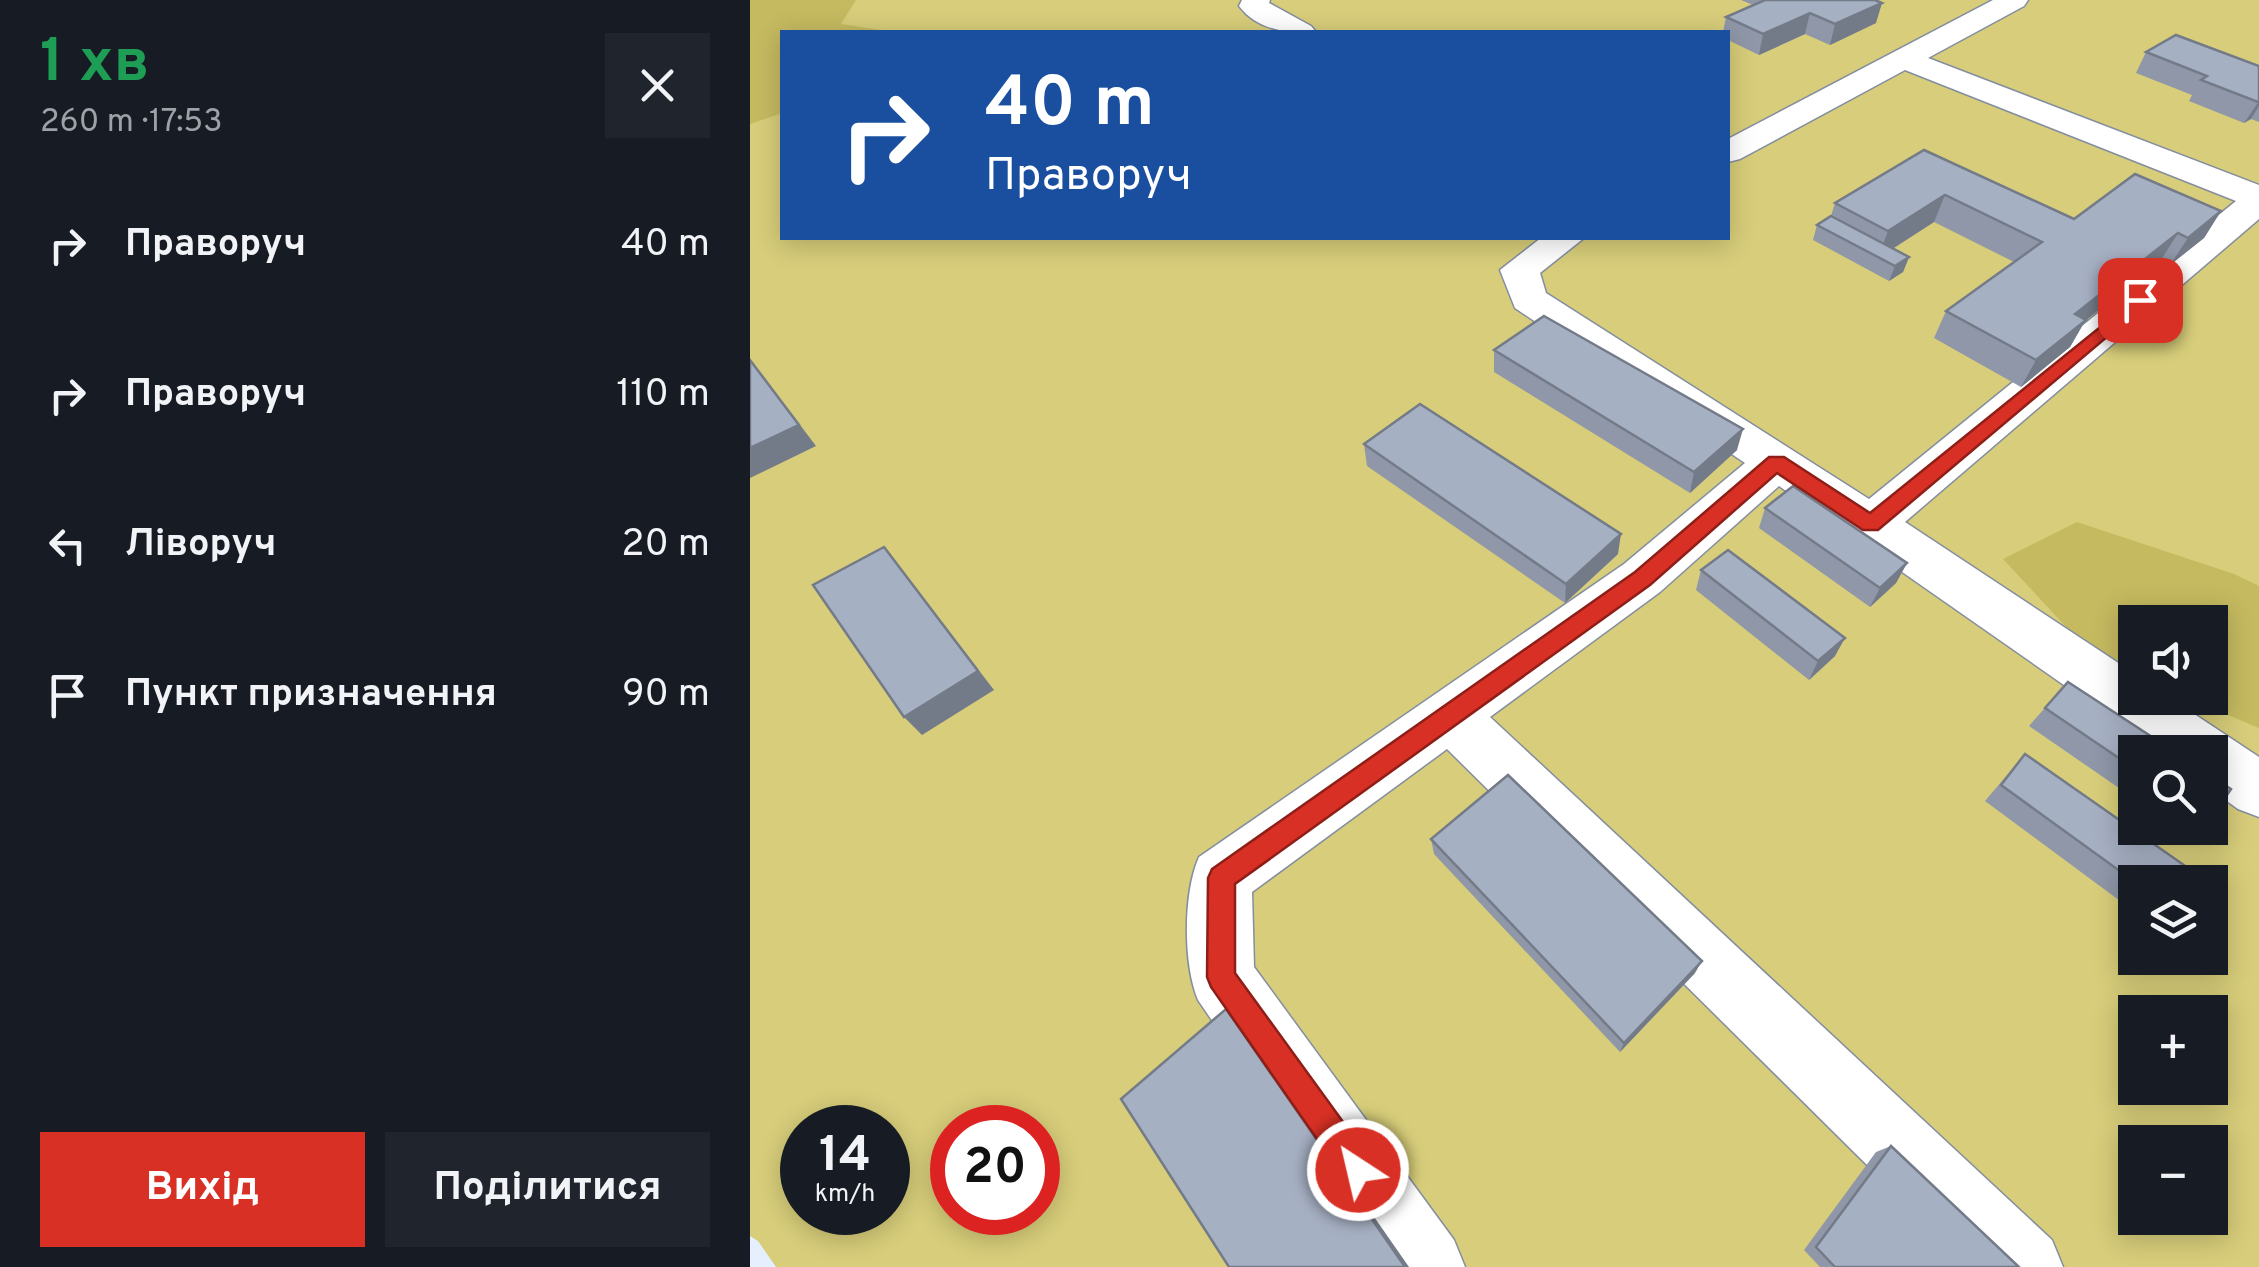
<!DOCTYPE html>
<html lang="uk">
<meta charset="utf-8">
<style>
body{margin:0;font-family:Overpass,sans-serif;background:#20242c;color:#f1f3f6;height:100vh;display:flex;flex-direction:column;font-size:38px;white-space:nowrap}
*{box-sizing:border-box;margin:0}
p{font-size:32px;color:#9ea1a6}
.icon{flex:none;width:55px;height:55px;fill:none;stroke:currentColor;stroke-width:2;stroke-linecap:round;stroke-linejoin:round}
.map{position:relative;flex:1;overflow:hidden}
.panel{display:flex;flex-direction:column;background:#171b24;width:750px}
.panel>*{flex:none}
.top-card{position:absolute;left:30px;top:30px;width:950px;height:210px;border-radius:0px;box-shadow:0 5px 25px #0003;background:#1a4fa0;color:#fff;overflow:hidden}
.buttons{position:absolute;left:1368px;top:605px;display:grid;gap:20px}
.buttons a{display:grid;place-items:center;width:110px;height:110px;border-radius:0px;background:#171b24;box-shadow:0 5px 25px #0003;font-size:50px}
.speed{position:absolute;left:30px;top:1105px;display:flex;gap:20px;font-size:50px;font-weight:700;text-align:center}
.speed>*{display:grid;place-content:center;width:130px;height:130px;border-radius:50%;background:#171b24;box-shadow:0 5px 25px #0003;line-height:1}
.speed small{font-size:25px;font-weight:400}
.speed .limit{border:15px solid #d22;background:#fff;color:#111}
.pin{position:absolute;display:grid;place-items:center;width:85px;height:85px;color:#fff;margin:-42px;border-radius:20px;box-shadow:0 5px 15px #0006}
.me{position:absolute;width:110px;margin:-55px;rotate:325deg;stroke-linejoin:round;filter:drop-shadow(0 0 8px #0008)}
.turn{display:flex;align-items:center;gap:35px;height:210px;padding:0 40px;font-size:45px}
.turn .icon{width:130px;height:130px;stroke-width:2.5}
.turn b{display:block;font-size:70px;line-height:85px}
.round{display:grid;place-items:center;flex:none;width:105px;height:105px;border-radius:0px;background:#20242c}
.overview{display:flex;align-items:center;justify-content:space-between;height:170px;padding:0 40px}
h1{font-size:60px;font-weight:700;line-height:75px;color:#1e9e55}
.button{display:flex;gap:20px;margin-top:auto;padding:20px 40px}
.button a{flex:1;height:115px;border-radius:0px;background:#d93025;color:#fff;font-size:40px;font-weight:700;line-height:115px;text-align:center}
.button a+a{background:#20242c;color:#f1f3f6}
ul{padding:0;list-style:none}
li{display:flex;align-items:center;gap:30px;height:150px;padding:0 40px}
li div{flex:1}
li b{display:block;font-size:38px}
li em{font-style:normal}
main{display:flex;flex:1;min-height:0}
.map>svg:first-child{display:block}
.green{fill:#d7cd7a;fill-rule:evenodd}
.forest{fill:#c5ba60}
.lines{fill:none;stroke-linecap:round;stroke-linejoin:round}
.minor-casing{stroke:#848e9f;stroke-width:3}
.minor{fill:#fff;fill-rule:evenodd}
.wall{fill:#8f97a8}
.shaded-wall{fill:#747b88}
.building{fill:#a6b0c3;stroke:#747b88;stroke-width:2.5}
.route{fill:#d93025;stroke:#8d1f18;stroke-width:2.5}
</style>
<main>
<section class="panel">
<div class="overview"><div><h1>1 хв</h1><p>260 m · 17:53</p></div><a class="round"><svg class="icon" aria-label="close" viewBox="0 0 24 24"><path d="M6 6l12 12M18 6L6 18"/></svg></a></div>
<ul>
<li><svg class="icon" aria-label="right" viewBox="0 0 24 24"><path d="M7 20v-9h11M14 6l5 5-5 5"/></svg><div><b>Праворуч</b></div><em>40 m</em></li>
<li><svg class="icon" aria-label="right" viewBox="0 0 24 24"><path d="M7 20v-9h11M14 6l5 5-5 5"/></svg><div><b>Праворуч</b></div><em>110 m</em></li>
<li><svg class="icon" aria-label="left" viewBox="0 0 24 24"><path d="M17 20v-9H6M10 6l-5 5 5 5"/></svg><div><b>Ліворуч</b></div><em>20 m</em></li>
<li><svg class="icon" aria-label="arrive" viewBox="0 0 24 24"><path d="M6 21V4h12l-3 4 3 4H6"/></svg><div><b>Пункт призначення</b></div><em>90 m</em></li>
</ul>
<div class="button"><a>Вихід</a><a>Поділитися</a></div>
</section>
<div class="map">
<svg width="1509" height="1267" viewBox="0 0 1509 1267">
<rect width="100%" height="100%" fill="#e6effe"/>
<path class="green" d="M 0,0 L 1509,0 L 1509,1267 L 26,1267 L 8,1241 L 0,1236 ZM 32,32 L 978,32 L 978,238 L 32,238 ZM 1385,622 L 1460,622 L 1460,698 L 1385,698 ZM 1385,752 L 1460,752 L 1460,828 L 1385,828 ZM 1385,882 L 1460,882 L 1460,958 L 1385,958 ZM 1385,1012 L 1460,1012 L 1460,1088 L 1385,1088 ZM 52,1128 L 138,1128 L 138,1212 L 52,1212 ZM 202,1128 L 288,1128 L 288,1212 L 202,1212 ZM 1385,1142 L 1460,1142 L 1460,1218 L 1385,1218 Z"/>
<g class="forest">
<path d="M 0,0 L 106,0 L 91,24 L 144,32 L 32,32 L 32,113 L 0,124 Z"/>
<path d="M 1327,522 L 1484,574 L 1509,586 L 1509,728 L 1437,698 L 1460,698 L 1460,622 L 1385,622 L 1385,681 L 1358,672 L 1253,559 Z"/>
</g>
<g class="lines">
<defs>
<g id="minor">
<path d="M 492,0 L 520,0 L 519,3 L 561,26 L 566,32 C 538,34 507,30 489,6 Z"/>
<path d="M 1243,0 L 1278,0 L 1274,6 L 1178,58 L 1509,185 L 1509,219 L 1155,522 L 1385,674 L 1385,698 L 1420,698 L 1509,757 L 1509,817 L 1488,809 L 1460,789 L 1460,752 L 1410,752 L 1029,486 L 910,592 L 740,717 L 1302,1240 L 1313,1267 L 1220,1267 L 697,749 L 502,892 L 504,967 L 704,1240 L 715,1267 L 631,1267 L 448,1000 C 433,964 433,893 449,857 L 874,564 L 995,463 L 765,308 L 750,270 L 791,238 L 834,238 L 790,273 L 796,293 L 1119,499 L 1486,201 L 1155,70 L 990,159 L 978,162 L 978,139 Z"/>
</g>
</defs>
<use href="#minor" class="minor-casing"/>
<use href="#minor" class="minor"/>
</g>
<g class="wall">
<path d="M 991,0 L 1125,0 L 1126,23 L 1080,45 L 1055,34 L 1009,55 L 978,40 L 978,32 L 973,32 L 976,17 L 1003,5 Z"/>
<path d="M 1396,52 L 1509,66 L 1509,122 L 1501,119 L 1494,123 L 1439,101 L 1442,95 L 1386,73 Z"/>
<path d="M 1174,150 L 1324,219 L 1471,211 L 1454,238 L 1420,265 L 1411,260 L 1335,321 L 1320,347 L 1271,387 L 1184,338 L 1196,311 L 1264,262 L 1184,222 L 1144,248 L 1159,257 L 1153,272 L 1139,281 L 1063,240 L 1067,225 L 1081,216 L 1085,203 Z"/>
<path d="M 744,350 L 987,450 L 940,493 L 744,372 Z"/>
<path d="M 614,444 L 868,554 L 815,603 L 617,466 Z"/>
<path d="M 1015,508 L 1157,563 L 1146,583 L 1120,607 L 1009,528 Z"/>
<path d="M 951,570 L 1085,656 L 1059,680 L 946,590 Z"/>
<path d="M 1318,682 L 1385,752 L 1385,799 L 1279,726 Z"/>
<path d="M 1275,754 L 1385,882 L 1385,912 L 1235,801 Z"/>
<path d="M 1426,828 L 1449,828 L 1438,836 Z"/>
<path d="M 681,839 L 945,973 L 870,1052 L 684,854 Z"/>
<path d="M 1141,1146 L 1269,1267 L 1070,1267 L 1054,1250 L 1126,1152 Z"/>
</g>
<g class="shaded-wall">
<path d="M 1132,3 L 1126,23 L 1080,45 L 1085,24 Z"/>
<path d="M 1060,13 L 1055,34 L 1009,55 L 1013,34 Z"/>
<path d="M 1509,101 L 1509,106 L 1501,119 L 1494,123 Z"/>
<path d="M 1195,195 L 1184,222 L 1128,258 L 1138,231 Z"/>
<path d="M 1471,211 L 1454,238 L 1420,265 L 1438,238 Z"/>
<path d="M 1428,233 L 1411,260 L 1335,321 L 1320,347 L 1271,387 L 1286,360 L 1325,314 Z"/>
<path d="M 1159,257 L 1153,272 L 1139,281 L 1145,266 Z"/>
<path d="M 0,359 L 66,446 L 0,478 Z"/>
<path d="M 993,429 L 987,450 L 940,493 L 944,472 Z"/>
<path d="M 871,534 L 868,554 L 815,603 L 816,584 Z"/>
<path d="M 134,547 L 244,690 L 172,735 L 154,717 Z"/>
<path d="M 1157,563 L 1146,583 L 1120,607 L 1130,588 Z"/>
<path d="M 1095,638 L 1085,656 L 1059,680 L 1068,661 Z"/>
<path d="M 952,961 L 945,973 L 870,1052 L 874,1043 Z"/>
<path d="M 476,1009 L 489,1023 L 659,1267 L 655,1267 Z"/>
</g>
<g class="building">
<path d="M 1015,0 L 1125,0 L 1132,3 L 1085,24 L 1060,13 L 1013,34 L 976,17 Z"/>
<path d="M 1426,35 L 1509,66 L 1509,101 L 1508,102 L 1451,80 L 1457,76 L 1396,52 Z"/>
<path d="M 1174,150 L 1324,219 L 1385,174 L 1471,211 L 1438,238 L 1428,233 L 1325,314 L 1336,320 L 1286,360 L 1196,311 L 1292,242 L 1195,195 L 1138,231 L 1085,203 Z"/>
<path d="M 1081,216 L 1159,257 L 1145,266 L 1067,225 Z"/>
<path d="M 794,316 L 993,429 L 944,472 L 744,350 Z"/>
<path d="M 0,360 L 49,425 L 0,448 Z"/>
<path d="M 670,404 L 871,534 L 816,584 L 614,444 Z"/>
<path d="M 1043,486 L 1157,563 L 1130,588 L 1015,508 Z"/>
<path d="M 134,547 L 228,671 L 154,717 L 63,585 Z"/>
<path d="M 978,550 L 1095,638 L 1068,661 L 951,570 Z"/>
<path d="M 1318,682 L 1425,752 L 1385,752 L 1385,769 L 1295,708 Z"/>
<path d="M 1275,754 L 1441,870 L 1433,882 L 1385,882 L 1251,785 Z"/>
<path d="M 758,775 L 952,961 L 874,1043 L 681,839 Z"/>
<path d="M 1460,775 L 1481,789 L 1460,820 Z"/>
<path d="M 476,1009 L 655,1267 L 479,1267 L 371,1099 Z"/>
<path d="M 1141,1146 L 1269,1267 L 1085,1267 L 1066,1247 Z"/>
</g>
<path class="route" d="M 1390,295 L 1398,300 L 1396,304 L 1128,530 L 1113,530 L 1027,473 L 900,585 L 485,884 L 485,973 L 620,1159 L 624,1170 L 620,1182 L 608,1186 L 597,1182 L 461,987 L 457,977 L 458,878 L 462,869 L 885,572 L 1019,457 L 1034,457 L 1120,513 Z"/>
</svg>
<div class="buttons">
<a><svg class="icon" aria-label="sound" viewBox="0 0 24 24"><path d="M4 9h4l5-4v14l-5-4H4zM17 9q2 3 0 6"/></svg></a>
<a><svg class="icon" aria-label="search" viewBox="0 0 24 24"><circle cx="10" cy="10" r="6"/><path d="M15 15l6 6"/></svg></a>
<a><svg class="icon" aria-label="layers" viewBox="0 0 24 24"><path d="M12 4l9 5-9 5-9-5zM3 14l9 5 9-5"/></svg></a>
<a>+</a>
<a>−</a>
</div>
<div class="speed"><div>14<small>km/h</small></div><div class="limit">20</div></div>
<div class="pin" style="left:1390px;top:300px;background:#d93025"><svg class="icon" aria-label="arrive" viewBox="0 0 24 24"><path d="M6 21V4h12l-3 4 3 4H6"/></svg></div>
<svg class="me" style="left:608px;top:1170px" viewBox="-20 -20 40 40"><circle r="17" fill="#d93025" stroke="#fff" stroke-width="3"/><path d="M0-11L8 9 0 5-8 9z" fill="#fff"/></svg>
<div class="top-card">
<div class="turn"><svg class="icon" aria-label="right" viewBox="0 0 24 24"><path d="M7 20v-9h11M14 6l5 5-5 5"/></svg><div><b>40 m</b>Праворуч</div></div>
</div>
</div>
</main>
